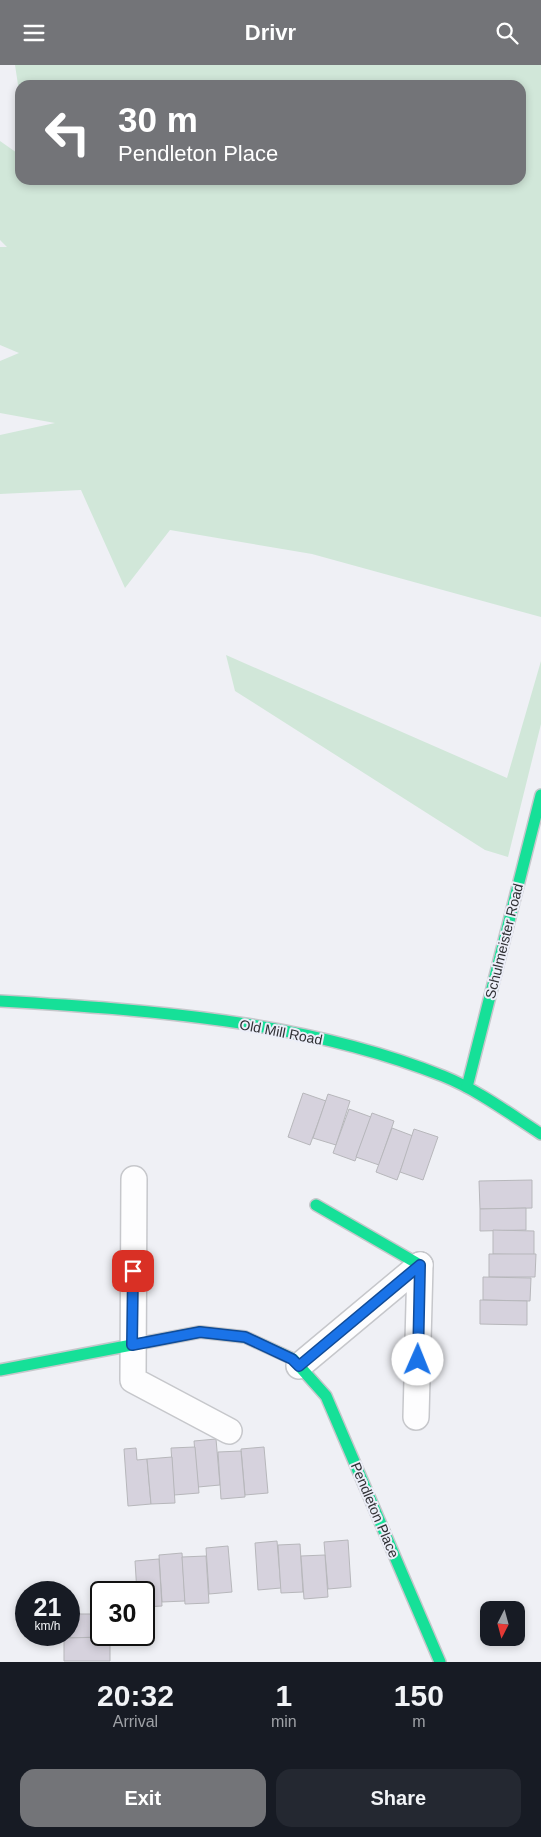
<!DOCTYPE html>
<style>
body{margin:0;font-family:Helvetica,sans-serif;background:#242831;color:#f1f3f6;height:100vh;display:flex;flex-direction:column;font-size:19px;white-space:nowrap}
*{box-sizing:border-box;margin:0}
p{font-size:16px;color:#9ea1a6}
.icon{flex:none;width:28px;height:28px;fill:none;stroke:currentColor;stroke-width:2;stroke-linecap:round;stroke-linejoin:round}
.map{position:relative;height:1597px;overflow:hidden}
.drawer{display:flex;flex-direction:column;background:#171b24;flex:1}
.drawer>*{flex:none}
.guide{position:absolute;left:15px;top:15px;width:511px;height:105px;border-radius:15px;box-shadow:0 2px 8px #0003;background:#737478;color:#fff;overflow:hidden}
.needle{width:32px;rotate:186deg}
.tools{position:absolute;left:480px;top:1536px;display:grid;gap:10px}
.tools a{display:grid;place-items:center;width:45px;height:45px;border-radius:10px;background:#171b24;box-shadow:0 2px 8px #0003;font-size:25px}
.speed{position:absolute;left:15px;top:1516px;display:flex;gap:10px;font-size:25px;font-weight:700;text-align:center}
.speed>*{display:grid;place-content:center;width:65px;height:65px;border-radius:50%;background:#171b24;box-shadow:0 2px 8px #0003;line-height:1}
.speed small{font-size:12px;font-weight:400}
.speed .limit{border:2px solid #111;border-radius:8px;background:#fff;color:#111}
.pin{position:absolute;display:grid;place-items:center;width:42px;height:42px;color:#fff;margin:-21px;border-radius:10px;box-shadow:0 2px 8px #0006}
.me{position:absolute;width:55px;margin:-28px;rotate:1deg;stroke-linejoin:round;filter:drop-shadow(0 0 4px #0008)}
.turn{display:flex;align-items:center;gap:18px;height:105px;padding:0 20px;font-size:22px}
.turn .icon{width:65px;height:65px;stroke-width:2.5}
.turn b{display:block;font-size:35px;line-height:42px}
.eta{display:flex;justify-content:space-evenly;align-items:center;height:85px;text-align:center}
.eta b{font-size:30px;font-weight:700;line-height:35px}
.button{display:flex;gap:10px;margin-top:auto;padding:10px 20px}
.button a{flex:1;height:58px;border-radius:15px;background:#737478;color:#fff;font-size:20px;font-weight:700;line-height:58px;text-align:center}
.button a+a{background:#242831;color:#f1f3f6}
header{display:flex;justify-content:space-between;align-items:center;height:65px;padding:0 20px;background:#737478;color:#fff;font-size:22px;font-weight:700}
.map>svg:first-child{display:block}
.green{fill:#d1e7d9}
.building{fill:#d6d2dd;stroke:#b7b7bb}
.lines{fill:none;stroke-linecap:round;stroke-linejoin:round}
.street-casing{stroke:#c6c7cb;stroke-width:28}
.fast-casing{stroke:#c6c7cb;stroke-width:14}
.street{stroke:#fdfdfe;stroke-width:25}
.fast{stroke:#16e098;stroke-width:11}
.route-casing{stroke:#114b97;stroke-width:12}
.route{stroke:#1a73e8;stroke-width:9}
.labels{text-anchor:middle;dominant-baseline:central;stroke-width:4;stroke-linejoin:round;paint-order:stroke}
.street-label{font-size:14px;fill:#303135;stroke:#eceef8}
</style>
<header><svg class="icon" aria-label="menu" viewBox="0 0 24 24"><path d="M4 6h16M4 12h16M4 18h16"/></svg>Drivr<svg class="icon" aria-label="search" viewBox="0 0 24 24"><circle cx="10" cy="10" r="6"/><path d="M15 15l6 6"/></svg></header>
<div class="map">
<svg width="541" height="1597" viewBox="0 0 541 1597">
<rect width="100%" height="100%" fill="#eff0f5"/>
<g class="green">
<path d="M 15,0 L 541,0 L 541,552 L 312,489 L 170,465 L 125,523 L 81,425 L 0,429 L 0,370 L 55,358 L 0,348 L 0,296 L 19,288 L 0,280 L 0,182 L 7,182 L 0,175 L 0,76 L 20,90 L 20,115 L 521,115 L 521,20 L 20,20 L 20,33 Z"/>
<path d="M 226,590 L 507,713 L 541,596 L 541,659 L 508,792 L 485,785 L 235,626 Z"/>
</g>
<g class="building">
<path d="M 303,1028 L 326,1036 L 310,1080 L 288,1072 Z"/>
<path d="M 328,1029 L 350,1036 L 336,1080 L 313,1073 Z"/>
<path d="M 349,1044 L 371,1052 L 355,1096 L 333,1088 Z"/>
<path d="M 372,1048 L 394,1056 L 379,1100 L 356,1092 Z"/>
<path d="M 392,1063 L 413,1071 L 397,1115 L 376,1107 Z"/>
<path d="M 414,1064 L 438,1072 L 423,1115 L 400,1107 Z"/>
<path d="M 532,1115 L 532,1143 L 480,1144 L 479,1116 Z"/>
<path d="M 526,1143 L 526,1165 L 480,1166 L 480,1144 Z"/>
<path d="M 493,1165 L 534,1166 L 534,1190 L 493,1189 Z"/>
<path d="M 489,1189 L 536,1189 L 535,1212 L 489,1212 Z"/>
<path d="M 483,1212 L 531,1213 L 530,1236 L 483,1235 Z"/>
<path d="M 480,1235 L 527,1236 L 527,1260 L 480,1259 Z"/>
<path d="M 216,1374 L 220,1420 L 198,1422 L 194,1376 Z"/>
<path d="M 195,1382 L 199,1428 L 174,1430 L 171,1383 Z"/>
<path d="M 264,1382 L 268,1428 L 245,1430 L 241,1384 Z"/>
<path d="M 136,1383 L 137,1395 L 147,1394 L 151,1439 L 128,1441 L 124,1384 Z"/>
<path d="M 241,1386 L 245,1432 L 221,1434 L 218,1387 Z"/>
<path d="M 172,1392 L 175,1438 L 151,1439 L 147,1394 Z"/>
<path d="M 348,1475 L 351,1522 L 328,1524 L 324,1477 Z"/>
<path d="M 277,1476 L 281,1523 L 258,1525 L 255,1478 Z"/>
<path d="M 300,1479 L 303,1527 L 281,1528 L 278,1480 Z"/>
<path d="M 228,1481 L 232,1527 L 209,1529 L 206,1483 Z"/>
<path d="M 182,1488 L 185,1536 L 162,1537 L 159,1490 Z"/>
<path d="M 325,1490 L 328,1532 L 304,1534 L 301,1491 Z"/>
<path d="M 206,1491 L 209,1538 L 185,1539 L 182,1492 Z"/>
<path d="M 159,1494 L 162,1541 L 144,1542 L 144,1528 L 137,1528 L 135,1496 Z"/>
<path d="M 69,1549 L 101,1549 L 101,1570 L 106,1570 L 106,1572 L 59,1573 L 59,1570 L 69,1570 Z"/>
<path d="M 110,1572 L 110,1596 L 64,1596 L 64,1573 Z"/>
</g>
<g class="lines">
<defs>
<g id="street">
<path d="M 134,1114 L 133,1315 L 229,1366"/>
<path d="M 299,1301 L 420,1200"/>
<path d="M 416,1352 L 420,1200"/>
</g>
<g id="fast">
<path d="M 0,936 C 150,945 303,955 443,1011 C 478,1025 510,1049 541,1069"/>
<path d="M 467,1022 L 541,730"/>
<path d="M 316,1140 L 420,1200"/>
<path d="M 0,1305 L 200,1267 L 245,1272 L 293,1294 L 326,1331 L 440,1597"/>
</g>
</defs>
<use href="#street" class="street-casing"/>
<use href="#fast" class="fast-casing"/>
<use href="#street" class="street"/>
<use href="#fast" class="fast"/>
</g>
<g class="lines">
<defs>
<path id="route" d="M 133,1206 L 132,1280 L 200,1267 L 245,1272 L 292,1294 L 299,1301 L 420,1200 L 418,1295"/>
</defs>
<use href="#route" class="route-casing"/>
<use href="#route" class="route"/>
</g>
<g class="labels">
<g class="street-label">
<text transform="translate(504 876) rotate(-76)">Schulmeister Road</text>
<text transform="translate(281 967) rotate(11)">Old Mill Road</text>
<text transform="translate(375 1445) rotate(67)">Pendleton Place</text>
</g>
</g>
</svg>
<div class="tools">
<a><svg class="needle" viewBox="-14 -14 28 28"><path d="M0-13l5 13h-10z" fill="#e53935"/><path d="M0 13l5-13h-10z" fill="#9ea1a6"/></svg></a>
</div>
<div class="speed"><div>21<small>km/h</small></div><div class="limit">30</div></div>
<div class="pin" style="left:133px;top:1206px;background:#d93025"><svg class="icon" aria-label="arrive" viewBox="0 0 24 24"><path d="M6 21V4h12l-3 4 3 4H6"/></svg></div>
<svg class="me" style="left:418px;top:1295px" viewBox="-20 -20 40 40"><circle r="19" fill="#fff"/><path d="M0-13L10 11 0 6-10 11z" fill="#1a73e8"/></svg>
<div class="guide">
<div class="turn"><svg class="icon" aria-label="left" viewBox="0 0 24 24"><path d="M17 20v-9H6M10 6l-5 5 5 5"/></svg><div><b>30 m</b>Pendleton Place</div></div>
</div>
</div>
<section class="drawer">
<div class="eta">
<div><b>20:32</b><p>Arrival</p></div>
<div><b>1</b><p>min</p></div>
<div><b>150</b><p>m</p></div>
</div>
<div class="button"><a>Exit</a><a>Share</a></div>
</section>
